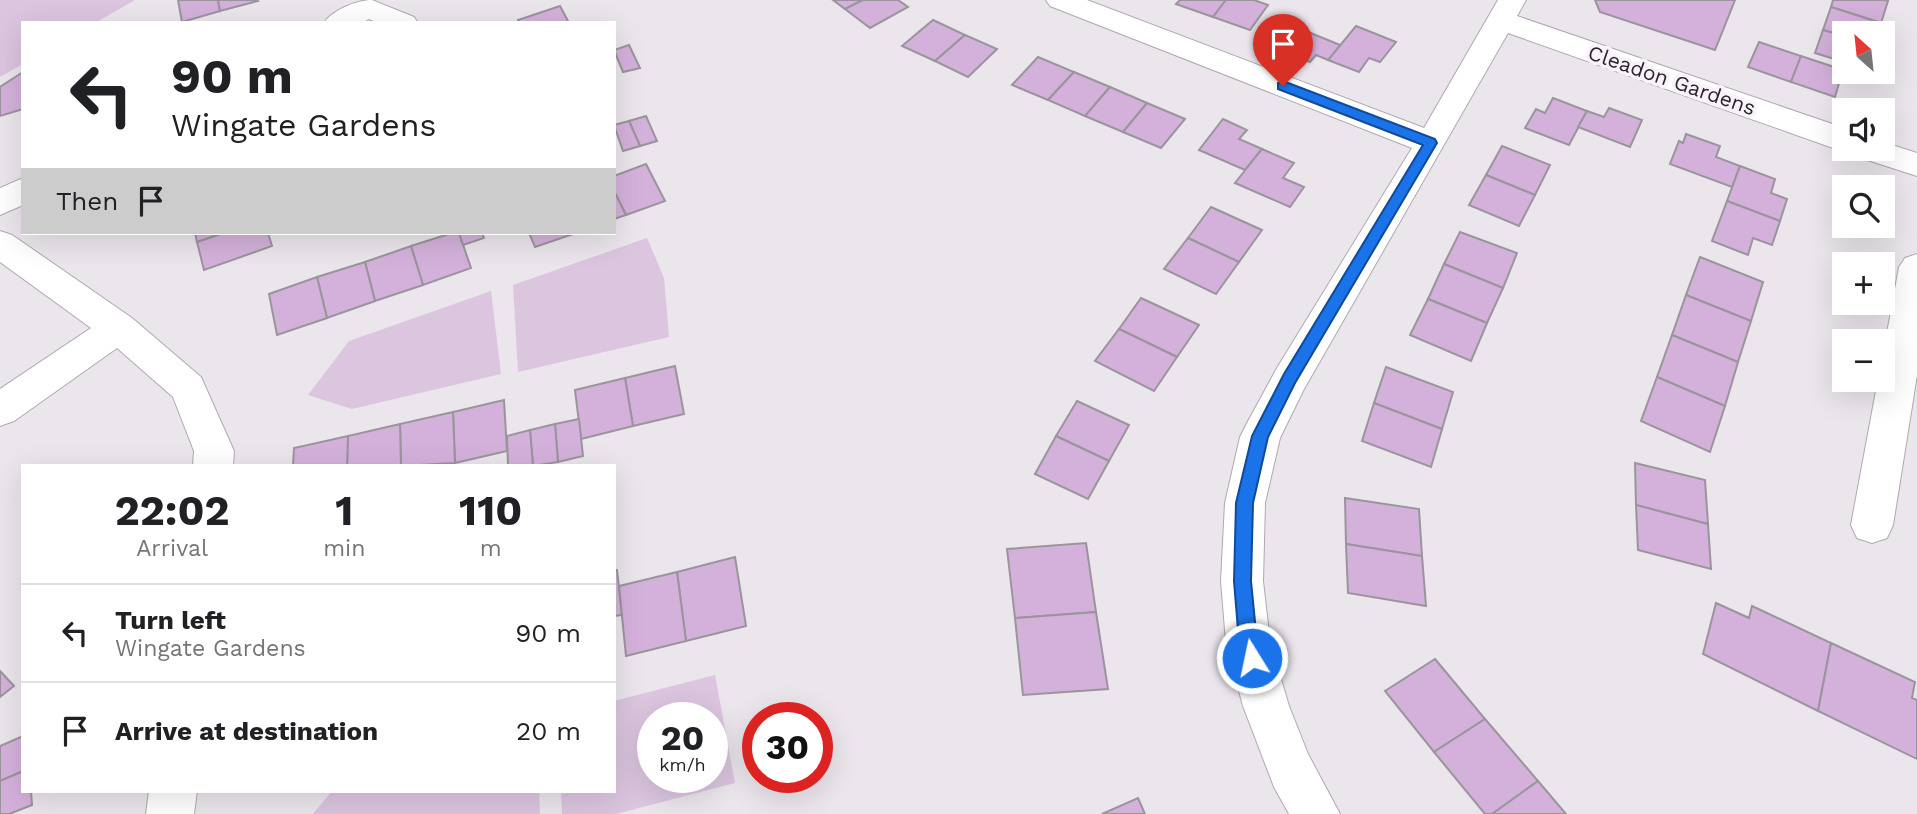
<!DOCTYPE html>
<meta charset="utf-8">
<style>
body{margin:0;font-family:"Work Sans",sans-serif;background:#f6f6f6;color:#202124;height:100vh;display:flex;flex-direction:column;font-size:26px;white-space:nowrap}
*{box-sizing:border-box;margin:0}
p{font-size:23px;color:#757577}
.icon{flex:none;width:38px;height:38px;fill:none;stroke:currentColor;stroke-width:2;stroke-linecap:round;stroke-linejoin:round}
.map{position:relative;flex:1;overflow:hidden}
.panel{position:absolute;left:21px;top:464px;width:595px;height:329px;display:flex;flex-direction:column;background:#fff;border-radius:0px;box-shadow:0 7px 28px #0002}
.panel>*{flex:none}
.banner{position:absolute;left:21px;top:21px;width:595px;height:214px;border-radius:0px;box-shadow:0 7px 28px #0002;background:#fff;color:#202124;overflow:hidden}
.needle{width:46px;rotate:333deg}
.buttons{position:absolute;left:1832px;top:21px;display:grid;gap:14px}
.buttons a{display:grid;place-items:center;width:63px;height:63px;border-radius:0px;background:#fff;box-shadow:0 7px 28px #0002;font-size:35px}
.speed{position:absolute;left:637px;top:702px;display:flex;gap:14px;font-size:35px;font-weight:700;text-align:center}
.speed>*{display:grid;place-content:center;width:91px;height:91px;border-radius:50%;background:#fff;box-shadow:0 7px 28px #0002;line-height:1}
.speed small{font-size:18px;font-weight:400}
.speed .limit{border:10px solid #d22;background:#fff;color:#111}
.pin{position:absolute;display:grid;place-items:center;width:60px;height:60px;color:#fff;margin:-72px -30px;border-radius:50% 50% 50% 0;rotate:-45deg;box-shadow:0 0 7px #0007}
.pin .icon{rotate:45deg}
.me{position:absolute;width:77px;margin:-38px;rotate:350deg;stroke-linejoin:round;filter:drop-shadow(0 0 5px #0008)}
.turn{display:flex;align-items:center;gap:24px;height:147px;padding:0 35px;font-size:32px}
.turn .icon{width:91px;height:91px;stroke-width:2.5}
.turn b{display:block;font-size:49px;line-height:60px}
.then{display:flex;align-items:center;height:66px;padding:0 35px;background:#0003;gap:14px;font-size:26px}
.eta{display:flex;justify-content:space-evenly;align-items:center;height:119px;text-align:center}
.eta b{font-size:42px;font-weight:700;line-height:49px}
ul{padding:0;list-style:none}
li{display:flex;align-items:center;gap:21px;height:98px;padding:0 35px;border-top:2px solid #e0e0e0}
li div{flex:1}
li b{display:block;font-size:26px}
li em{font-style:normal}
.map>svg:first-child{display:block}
.green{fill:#dbc5df;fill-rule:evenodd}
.building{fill:#d4b1db;stroke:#9a959c;stroke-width:2}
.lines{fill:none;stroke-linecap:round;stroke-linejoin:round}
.minor-casing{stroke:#afa9b0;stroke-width:2}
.minor{fill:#fff;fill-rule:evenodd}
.route{fill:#1a73e8;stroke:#114b97;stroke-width:2}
.labels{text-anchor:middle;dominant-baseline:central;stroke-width:7;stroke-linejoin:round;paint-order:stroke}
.far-street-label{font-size:21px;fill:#29272a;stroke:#f9f2fa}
</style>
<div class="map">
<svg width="1917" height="814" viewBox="0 0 1917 814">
<rect width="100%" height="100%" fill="#ebe5ec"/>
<g class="green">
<path d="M 0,0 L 135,0 L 95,23 L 23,23 L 23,64 L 0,77 Z"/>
<path d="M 647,238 L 664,278 L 669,337 L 518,372 L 513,285 Z"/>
<path d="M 491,291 L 501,374 L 352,409 L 308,395 L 349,341 Z"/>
<path d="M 715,675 L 735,783 L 616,814 L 562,814 L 561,791 L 614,791 L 614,701 ZM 653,718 L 712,718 L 712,777 L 653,777 Z"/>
<path d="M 332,791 L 539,791 L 540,814 L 313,814 Z"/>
</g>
<g class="building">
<path d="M 178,0 L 218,0 L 220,11 L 182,22 Z"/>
<path d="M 218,0 L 257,0 L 258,1 L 220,11 Z"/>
<path d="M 833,0 L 863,0 L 845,9 Z"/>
<path d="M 863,0 L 898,0 L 908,7 L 870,28 L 845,9 Z"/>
<path d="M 1180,0 L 1226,0 L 1213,17 L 1176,4 Z"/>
<path d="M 1226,0 L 1254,0 L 1268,5 L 1250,30 L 1213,17 Z"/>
<path d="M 1595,0 L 1735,0 L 1715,50 L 1600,12 Z"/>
<path d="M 1833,0 L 1883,0 L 1888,1 L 1881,23 L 1831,7 Z"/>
<path d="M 560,6 L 569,23 L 520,23 L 518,20 Z"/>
<path d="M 1831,7 L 1881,23 L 1878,33 L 1844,33 L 1844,36 L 1823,30 Z"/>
<path d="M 933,20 L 965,35 L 935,61 L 902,46 Z"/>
<path d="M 1356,26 L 1396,42 L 1380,62 L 1369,58 L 1359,72 L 1328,60 Z"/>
<path d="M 1296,27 L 1340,45 L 1328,60 L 1316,55 L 1310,62 L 1277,49 Z"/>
<path d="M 1823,30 L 1844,36 L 1844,62 L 1815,53 Z"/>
<path d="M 965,35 L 997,49 L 968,77 L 935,61 Z"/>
<path d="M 1759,42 L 1801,56 L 1791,82 L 1748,67 Z"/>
<path d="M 629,45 L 640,68 L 623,72 L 614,50 Z"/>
<path d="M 1801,56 L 1843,70 L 1835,97 L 1791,82 Z"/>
<path d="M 1038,57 L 1074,72 L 1048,100 L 1012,85 Z"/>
<path d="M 23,72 L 23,109 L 0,116 L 0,87 Z"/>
<path d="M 1074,72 L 1110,87 L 1085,116 L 1048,100 Z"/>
<path d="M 1110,87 L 1147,103 L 1123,132 L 1085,116 Z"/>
<path d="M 1553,98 L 1587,111 L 1569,145 L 1525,128 L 1536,109 L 1545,113 Z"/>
<path d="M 1147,103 L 1185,119 L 1161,148 L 1123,132 Z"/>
<path d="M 1609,108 L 1642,120 L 1630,147 L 1578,127 L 1587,111 L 1604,117 Z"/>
<path d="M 646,116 L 657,141 L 640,146 L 629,121 Z"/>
<path d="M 1223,119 L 1247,130 L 1239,139 L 1262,149 L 1245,170 L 1199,150 Z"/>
<path d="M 629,121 L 640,146 L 623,151 L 614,125 Z"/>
<path d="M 1686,134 L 1720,146 L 1716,157 L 1740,166 L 1732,187 L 1670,164 L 1679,141 L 1683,143 Z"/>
<path d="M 1502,146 L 1550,165 L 1535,195 L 1486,175 Z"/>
<path d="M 1262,149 L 1294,163 L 1283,178 L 1304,187 L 1290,207 L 1235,183 Z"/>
<path d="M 646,164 L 665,201 L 626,215 L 614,191 L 614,176 Z"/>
<path d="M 1740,166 L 1775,179 L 1771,193 L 1787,199 L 1780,221 L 1727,201 Z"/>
<path d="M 1486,175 L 1535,195 L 1519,226 L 1469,205 Z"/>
<path d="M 614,191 L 626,215 L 614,219 Z"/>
<path d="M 1727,201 L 1780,221 L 1772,245 L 1753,238 L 1748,255 L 1712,241 Z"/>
<path d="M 1211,207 L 1262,230 L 1239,262 L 1188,238 Z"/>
<path d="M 1460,232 L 1517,253 L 1503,288 L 1444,264 Z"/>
<path d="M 195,233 L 224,233 L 197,242 Z"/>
<path d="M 224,233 L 268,233 L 272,246 L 204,270 L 197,242 Z"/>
<path d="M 452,233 L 459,233 L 471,268 L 423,285 L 411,246 Z"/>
<path d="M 459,233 L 482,233 L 484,238 L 463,245 Z"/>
<path d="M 529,233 L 576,233 L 535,247 Z"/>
<path d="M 1188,238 L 1239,262 L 1216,294 L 1164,269 Z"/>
<path d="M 411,246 L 423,285 L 375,301 L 365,262 Z"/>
<path d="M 1700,257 L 1763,282 L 1751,321 L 1686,295 Z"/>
<path d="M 365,262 L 375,301 L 327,318 L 317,277 Z"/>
<path d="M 1444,264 L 1503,288 L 1487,323 L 1428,299 Z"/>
<path d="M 317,277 L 327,318 L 277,335 L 269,294 Z"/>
<path d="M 1686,295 L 1751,321 L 1738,362 L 1672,335 Z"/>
<path d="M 1141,298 L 1199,325 L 1177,357 L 1119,329 Z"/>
<path d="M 1428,299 L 1487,323 L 1471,361 L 1410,335 Z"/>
<path d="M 1119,329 L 1177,357 L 1154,391 L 1095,361 Z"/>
<path d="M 1672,335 L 1738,362 L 1725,406 L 1657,377 Z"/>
<path d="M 675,366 L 684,414 L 633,426 L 625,378 Z"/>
<path d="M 1386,367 L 1453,392 L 1442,429 L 1374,403 Z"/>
<path d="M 1657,377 L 1725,406 L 1710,452 L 1641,421 Z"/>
<path d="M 625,378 L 633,426 L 581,439 L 575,390 Z"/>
<path d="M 504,400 L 507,451 L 455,463 L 453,412 Z"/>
<path d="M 1077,401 L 1129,425 L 1109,461 L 1056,436 Z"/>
<path d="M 1374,403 L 1442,429 L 1431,467 L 1362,441 Z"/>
<path d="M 453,412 L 455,463 L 401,466 L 400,424 Z"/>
<path d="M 579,419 L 583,456 L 558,462 L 555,424 Z"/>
<path d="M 400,424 L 401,466 L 347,466 L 348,436 Z"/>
<path d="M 555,424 L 558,462 L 533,466 L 530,430 Z"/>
<path d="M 530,430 L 533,466 L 508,466 L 507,436 Z"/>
<path d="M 348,436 L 347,466 L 293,466 L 294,448 Z"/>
<path d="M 1056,436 L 1109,461 L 1088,499 L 1035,474 Z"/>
<path d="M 1635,463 L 1705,480 L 1708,524 L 1636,505 Z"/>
<path d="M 1345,498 L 1419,509 L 1422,556 L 1346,544 Z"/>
<path d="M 1636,505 L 1708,524 L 1711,569 L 1638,550 Z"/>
<path d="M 1086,543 L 1096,612 L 1015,618 L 1007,549 Z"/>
<path d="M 1346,544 L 1422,556 L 1426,606 L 1348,593 Z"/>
<path d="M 735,557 L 746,626 L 686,641 L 677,572 Z"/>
<path d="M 617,570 L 622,615 L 614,616 L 614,571 Z"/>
<path d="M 677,572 L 686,641 L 626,656 L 619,586 Z"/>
<path d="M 1716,603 L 1749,618 L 1752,606 L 1831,643 L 1818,711 L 1703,654 Z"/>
<path d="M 1096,612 L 1108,689 L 1023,695 L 1015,618 Z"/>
<path d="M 1831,643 L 1915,682 L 1912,698 L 1917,700 L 1917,759 L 1818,711 Z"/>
<path d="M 1435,659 L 1485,719 L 1434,752 L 1385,691 Z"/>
<path d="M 0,671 L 14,686 L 0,697 Z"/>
<path d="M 1485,719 L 1538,781 L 1492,814 L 1485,814 L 1434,752 Z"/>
<path d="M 23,736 L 23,771 L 0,781 L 0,746 Z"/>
<path d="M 23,771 L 23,791 L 31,791 L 32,805 L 9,814 L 0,814 L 0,781 Z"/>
<path d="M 1538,781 L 1566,814 L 1492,814 Z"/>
<path d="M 1138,798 L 1145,814 L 1102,814 Z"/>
</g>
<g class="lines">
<defs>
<g id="minor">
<path d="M 372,0 L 414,17 L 418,23 L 378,23 L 369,19 L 362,23 L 324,23 C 332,10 357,0 372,0 Z"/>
<path d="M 1046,0 L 1087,0 L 1424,128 L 1498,0 L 1526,0 L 1517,16 L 1844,128 L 1844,149 L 1852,149 L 1844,151 L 1833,148 L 1508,33 L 1304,389 L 1280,438 L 1265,503 L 1263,581 L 1270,642 L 1289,706 L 1308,754 L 1340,814 L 1289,814 L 1274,787 L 1243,706 L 1226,642 L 1221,581 L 1225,503 L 1240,437 L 1246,425 L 1277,368 L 1412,148 L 1050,6 Z"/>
<path d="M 1883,142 L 1917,153 L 1917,176 L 1858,157 L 1853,149 L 1883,149 Z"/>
<path d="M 23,178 L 23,205 L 0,215 L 0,188 Z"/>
<path d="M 0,231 L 12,235 L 132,318 L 201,377 L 234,451 L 233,466 L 193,466 L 194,451 L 173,397 L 117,348 L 14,421 L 0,426 L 0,389 L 91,328 L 0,262 Z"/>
<path d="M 1917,254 L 1917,375 L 1893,525 L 1887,538 L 1872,543 L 1857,538 L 1851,525 L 1878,380 L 1883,380 L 1883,355 L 1899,267 L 1905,258 Z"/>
<path d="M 149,791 L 197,791 L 194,814 L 146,814 Z"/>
</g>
</defs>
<use href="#minor" class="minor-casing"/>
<use href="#minor" class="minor"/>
</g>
<path class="route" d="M 1283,81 L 1435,139 L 1437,143 L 1295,383 L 1268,437 L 1253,503 L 1251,581 L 1257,642 L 1262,658 L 1259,665 L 1252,667 L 1246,665 L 1239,642 L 1234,581 L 1236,503 L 1252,436 L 1284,374 L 1423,145 L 1278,89 L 1278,83 Z"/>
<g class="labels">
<g class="far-street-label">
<text transform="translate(1672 80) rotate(19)">Cleadon Gardens</text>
</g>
</g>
</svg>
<div class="buttons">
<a><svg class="needle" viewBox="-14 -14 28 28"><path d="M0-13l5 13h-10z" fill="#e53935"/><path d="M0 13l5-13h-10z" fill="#757577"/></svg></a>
<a><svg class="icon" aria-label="sound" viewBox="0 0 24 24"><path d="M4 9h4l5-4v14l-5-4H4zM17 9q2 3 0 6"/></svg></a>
<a><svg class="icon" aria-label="search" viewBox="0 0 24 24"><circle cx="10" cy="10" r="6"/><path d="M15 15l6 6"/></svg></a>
<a>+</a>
<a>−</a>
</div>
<div class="speed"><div>20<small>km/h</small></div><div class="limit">30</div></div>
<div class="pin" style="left:1283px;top:86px;background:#d93025"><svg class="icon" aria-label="arrive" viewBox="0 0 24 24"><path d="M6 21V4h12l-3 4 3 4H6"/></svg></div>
<svg class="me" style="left:1252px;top:658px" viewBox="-20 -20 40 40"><circle r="17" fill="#1a73e8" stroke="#fff" stroke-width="3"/><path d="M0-11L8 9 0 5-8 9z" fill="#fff"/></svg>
<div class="banner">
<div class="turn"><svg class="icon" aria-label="left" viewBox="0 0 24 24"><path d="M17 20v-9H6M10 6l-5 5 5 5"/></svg><div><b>90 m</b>Wingate Gardens</div></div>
<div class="then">Then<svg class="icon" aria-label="arrive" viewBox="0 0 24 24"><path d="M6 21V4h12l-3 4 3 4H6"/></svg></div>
</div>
<section class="panel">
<div class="eta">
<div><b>22:02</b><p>Arrival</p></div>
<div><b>1</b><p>min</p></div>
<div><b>110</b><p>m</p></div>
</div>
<ul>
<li><svg class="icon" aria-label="left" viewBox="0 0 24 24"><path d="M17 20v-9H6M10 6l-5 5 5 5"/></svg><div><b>Turn left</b><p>Wingate Gardens</p></div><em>90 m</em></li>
<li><svg class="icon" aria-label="arrive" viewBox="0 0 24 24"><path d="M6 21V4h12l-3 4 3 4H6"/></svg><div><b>Arrive at destination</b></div><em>20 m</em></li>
</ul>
</section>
</div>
